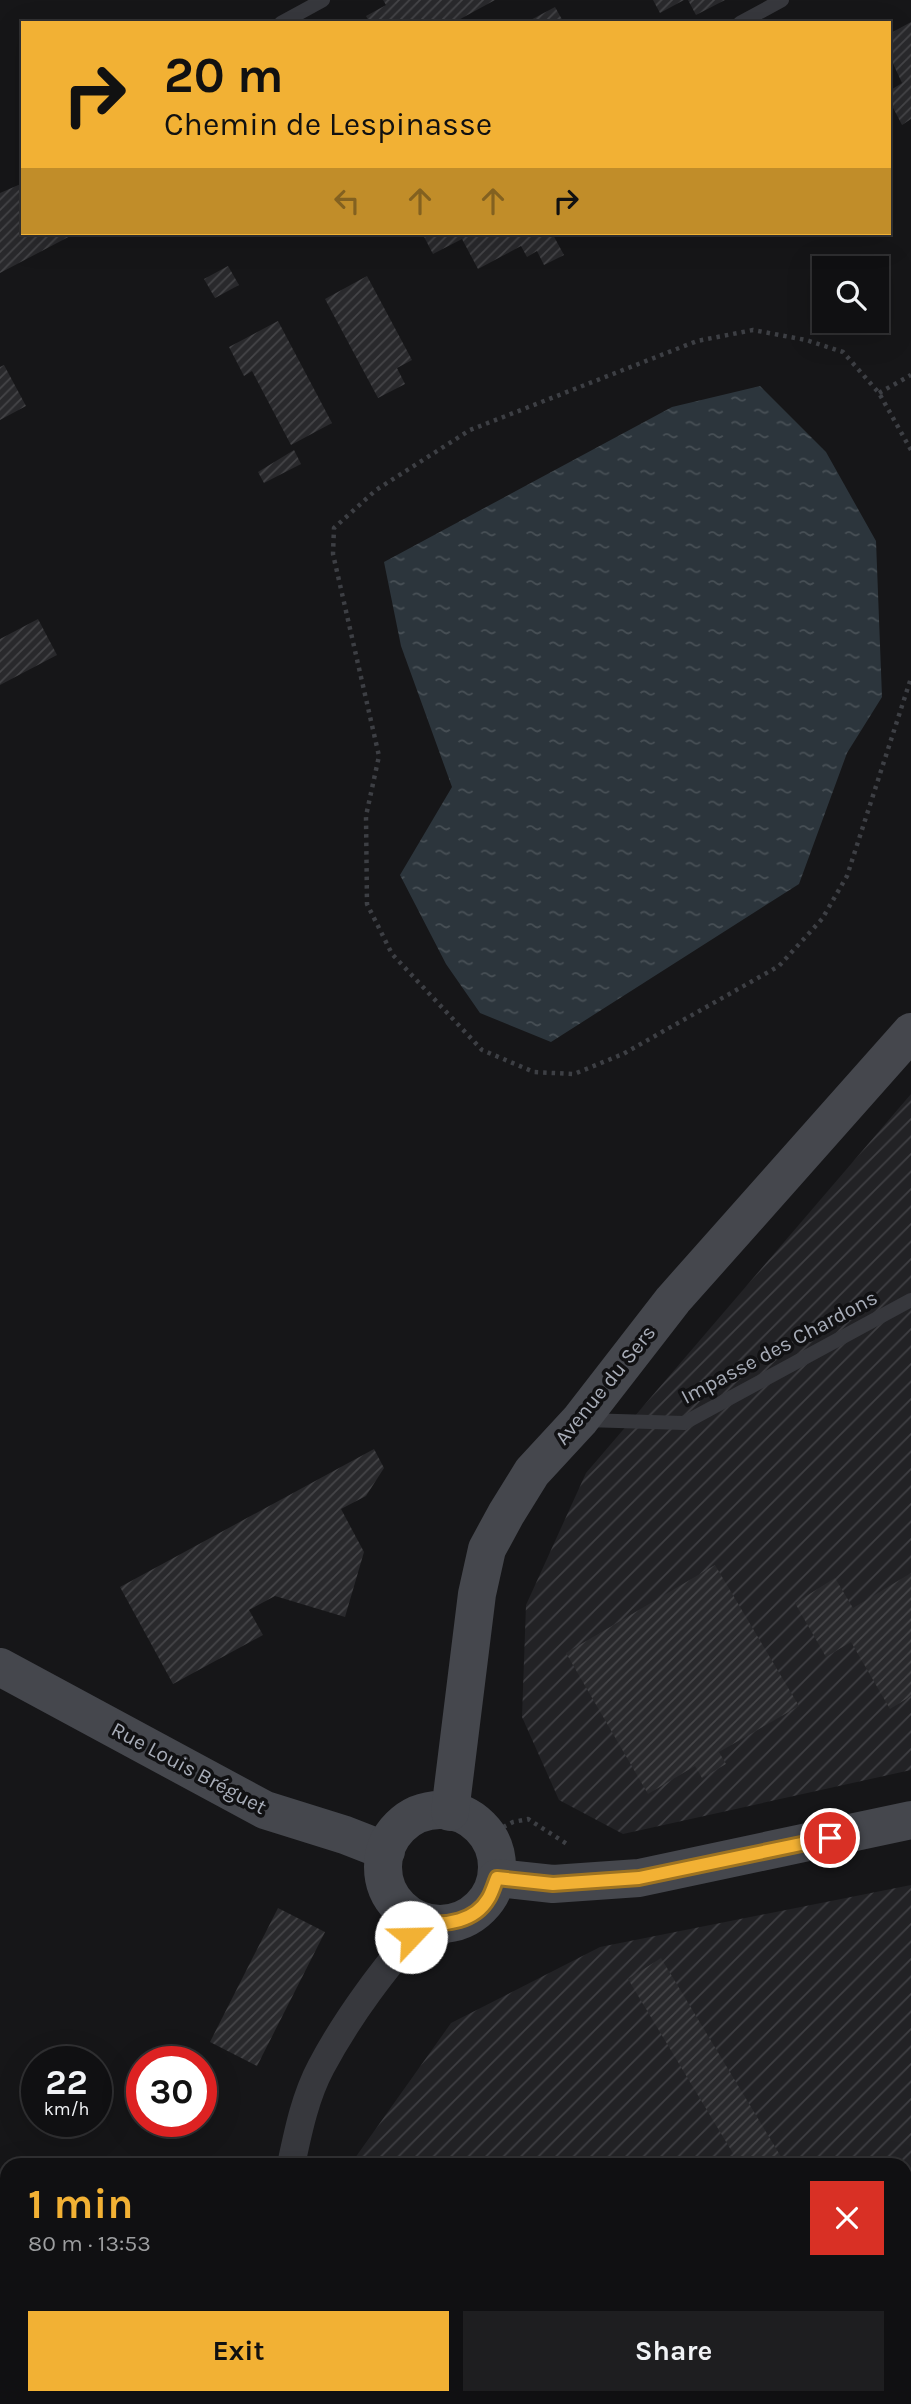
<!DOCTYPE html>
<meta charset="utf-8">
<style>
body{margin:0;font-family:Karla,sans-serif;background:#1e1e20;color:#f1f3f6;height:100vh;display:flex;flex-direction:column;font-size:26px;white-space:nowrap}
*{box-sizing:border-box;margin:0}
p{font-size:23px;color:#9c9d9f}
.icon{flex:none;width:38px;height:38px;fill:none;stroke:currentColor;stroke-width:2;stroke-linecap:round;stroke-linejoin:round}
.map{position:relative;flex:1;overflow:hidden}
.side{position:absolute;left:0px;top:2158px;width:912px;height:247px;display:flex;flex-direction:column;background:#101012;border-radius:21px 21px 0 0;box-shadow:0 7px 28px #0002,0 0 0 2px #303032}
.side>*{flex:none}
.guide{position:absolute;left:21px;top:21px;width:870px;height:214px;border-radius:0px;box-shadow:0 7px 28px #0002,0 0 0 2px #303032;background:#f2b134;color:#111;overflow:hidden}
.tools{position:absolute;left:812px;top:256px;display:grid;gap:14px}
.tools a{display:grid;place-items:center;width:77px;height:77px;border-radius:0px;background:#101012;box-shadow:0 7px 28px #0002,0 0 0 2px #303032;font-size:35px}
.speed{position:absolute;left:21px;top:2046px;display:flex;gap:14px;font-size:35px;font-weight:700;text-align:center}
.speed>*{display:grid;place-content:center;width:91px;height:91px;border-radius:50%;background:#101012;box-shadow:0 7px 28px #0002,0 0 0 2px #303032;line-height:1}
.speed small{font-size:18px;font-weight:400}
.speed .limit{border:10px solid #d22;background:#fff;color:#111}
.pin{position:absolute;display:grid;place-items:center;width:60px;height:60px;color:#fff;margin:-30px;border:4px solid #fff;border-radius:50%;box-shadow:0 2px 7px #0007}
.me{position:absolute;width:77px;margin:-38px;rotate:66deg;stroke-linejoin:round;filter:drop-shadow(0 0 5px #0008)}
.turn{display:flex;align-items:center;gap:24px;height:147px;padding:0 28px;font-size:32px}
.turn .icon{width:91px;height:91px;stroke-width:2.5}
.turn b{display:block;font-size:49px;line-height:60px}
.lanes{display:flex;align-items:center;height:66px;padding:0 28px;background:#0003;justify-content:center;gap:35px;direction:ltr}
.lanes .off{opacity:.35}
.round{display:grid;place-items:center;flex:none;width:74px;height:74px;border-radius:0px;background:#1e1e20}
.head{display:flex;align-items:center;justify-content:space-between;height:119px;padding:0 28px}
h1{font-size:42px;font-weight:700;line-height:52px;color:#f2b134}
.primary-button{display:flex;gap:14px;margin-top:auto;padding:14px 28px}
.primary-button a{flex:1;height:80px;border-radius:0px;background:#f2b134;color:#111;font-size:28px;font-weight:700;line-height:80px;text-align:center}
.primary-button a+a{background:#1e1e20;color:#f1f3f6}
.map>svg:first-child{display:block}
.industrial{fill:url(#industrial-furrows)}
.water{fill:url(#water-ripples)}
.building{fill:url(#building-hatch)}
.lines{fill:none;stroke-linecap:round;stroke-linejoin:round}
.path{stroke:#3d3f44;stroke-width:4.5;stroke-dasharray:3.5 5;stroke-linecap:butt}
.lane{stroke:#37383d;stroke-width:14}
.street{stroke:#37383d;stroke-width:28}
.secondary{stroke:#45474d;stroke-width:38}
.route-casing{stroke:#9d7322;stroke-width:18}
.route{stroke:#f2b134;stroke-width:12}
.labels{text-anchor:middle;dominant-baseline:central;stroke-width:7;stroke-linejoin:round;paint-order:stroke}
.street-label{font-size:21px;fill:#a8adb8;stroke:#111113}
</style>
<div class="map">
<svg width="911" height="2404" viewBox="0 0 911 2404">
<defs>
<pattern id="industrial-furrows" width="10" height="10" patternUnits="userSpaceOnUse" patternTransform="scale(1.75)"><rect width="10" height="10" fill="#222225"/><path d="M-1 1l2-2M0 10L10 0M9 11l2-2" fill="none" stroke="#3f3f43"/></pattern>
<pattern id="water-ripples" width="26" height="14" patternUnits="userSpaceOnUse" patternTransform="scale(1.75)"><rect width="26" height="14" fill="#2c353c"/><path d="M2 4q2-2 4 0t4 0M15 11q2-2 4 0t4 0" fill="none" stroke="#485056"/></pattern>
<pattern id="building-hatch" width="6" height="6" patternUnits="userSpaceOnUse" patternTransform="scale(1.75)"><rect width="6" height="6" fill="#29292c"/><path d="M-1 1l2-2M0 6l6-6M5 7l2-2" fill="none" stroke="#454548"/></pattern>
</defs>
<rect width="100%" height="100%" fill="#161618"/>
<g class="industrial">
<path d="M 911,1094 L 911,1770 L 623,1834 L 559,1800 L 522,1717 L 526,1605 L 586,1473 Z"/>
<path d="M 911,1885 L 911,2404 L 331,2404 L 331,2398 L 905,2398 L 905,2165 L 350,2165 L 451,2023 L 600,1947 Z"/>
</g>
<g class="water">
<path d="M 760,386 L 826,452 L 876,541 L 882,697 L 847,753 L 799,884 L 551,1042 L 480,1013 L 446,964 L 400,875 L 452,787 L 401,646 L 384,562 L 672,407 Z"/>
<path d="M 7,2277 L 7,2398 L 215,2398 L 216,2404 L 0,2404 L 0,2281 Z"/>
</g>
<g class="building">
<path d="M 383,0 L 495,0 L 453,23 L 370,23 L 366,16 L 386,5 Z"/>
<path d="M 653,0 L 684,0 L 660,13 Z"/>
<path d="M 688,0 L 725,0 L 696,15 Z"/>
<path d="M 555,7 L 564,23 L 525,23 Z"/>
<path d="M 911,22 L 911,119 L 902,125 L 889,100 L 889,91 L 902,83 L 889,55 L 889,34 Z"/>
<path d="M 23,183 L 23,233 L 76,233 L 0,273 L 0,193 Z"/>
<path d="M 422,233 L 552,233 L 564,255 L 544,265 L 537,251 L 527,257 L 521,246 L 478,269 L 462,239 L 433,254 Z"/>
<path d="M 228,266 L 239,285 L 215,298 L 204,279 Z"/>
<path d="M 367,276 L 412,360 L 397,368 L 405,384 L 378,398 L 325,299 Z"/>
<path d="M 278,321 L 332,423 L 291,445 L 252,371 L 244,376 L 229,347 Z"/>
<path d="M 4,365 L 26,406 L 0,420 L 0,367 Z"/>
<path d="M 294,450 L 301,464 L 264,483 L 258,472 Z"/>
<path d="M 38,619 L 57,655 L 0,685 L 0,639 Z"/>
<path d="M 374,1449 L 384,1468 L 366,1496 L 341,1509 L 364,1552 L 345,1617 L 275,1596 L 249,1610 L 263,1635 L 173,1684 L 120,1587 Z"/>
<path d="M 715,1565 L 799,1706 L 719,1752 L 726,1764 L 702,1778 L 695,1766 L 648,1794 L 566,1653 Z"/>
<path d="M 911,1573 L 911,1696 L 890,1709 L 851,1642 L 826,1657 L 795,1603 L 835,1578 L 853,1608 Z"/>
<path d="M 278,1908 L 325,1932 L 257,2066 L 210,2042 Z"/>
<path d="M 661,1958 L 786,2165 L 740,2165 L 628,1979 Z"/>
<path d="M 905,2361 L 911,2372 L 911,2404 L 884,2404 L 880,2398 L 905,2398 Z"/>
<path d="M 532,2398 L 626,2398 L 630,2404 L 536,2404 Z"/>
</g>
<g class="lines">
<g class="path">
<path d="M 879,393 L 911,375"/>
<path d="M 911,450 L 879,393 L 843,352 L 806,340 L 753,330 L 697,341 L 470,430 L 376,490 L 334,528 L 333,554 L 379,756 L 366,816 L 367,904 L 392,954 L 482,1050 L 534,1072 L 574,1074 L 623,1054 L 779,966 L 822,919 L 847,876 L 911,678"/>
<path d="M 488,1835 L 513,1822 L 528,1819 L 567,1844"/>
</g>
<g class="lane">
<path d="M 281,23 L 323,0"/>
<path d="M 740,23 L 782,0"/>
<path d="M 585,1420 L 684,1423 L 911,1300"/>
</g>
<g class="street">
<path d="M 291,2165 C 298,2132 305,2097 321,2067 C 349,2014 385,1968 424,1922"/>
<path d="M 285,2398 L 286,2404"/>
</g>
<g class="secondary">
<path d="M 0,1667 L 265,1810 L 345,1835 L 386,1851"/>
<circle cx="440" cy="1867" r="57"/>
<path d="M 450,1812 L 477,1594 L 487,1549 L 506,1514 L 532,1472 L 580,1420 L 673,1300 L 911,1032"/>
<path d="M 497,1878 L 553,1884 L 639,1878 L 911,1820"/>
</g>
</g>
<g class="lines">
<defs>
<path id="route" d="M 411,1937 L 424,1922 C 446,1926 475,1921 488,1899 C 492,1893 494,1885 497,1878 L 553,1884 L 639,1878 L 830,1838"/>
</defs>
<use href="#route" class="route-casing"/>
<use href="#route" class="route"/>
</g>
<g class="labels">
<g class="street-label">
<text transform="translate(779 1347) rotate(-28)">Impasse des Chardons</text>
<text transform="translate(605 1385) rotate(-51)">Avenue du Sers</text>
<text transform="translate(189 1768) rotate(28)">Rue Louis Bréguet</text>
</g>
</g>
</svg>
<div class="tools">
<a><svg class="icon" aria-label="search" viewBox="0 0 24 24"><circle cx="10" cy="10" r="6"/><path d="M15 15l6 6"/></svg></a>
</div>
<div class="speed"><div>22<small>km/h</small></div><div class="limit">30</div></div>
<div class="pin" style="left:830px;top:1838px;background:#d93025"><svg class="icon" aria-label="arrive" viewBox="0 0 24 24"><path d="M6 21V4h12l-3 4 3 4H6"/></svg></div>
<svg class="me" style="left:411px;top:1937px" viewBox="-20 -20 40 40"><circle r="19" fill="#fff"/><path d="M0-13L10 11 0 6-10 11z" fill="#f2b134"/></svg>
<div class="guide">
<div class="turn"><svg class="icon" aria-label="right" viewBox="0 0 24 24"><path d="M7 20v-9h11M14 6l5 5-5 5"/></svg><div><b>20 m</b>Chemin de Lespinasse</div></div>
<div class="lanes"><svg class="icon off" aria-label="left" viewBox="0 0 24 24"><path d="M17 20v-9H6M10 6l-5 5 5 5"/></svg><svg class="icon off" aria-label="ahead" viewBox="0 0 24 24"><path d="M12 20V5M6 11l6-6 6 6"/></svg><svg class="icon off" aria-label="ahead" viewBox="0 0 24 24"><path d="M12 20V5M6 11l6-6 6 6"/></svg><svg class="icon" aria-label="right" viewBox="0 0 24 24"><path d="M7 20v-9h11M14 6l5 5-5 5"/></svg></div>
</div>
<section class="side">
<div class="head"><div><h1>1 min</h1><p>80 m · 13:53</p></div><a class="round" style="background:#d93025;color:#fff"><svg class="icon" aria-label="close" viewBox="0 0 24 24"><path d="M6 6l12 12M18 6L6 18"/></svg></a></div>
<div class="primary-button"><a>Exit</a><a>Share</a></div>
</section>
</div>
